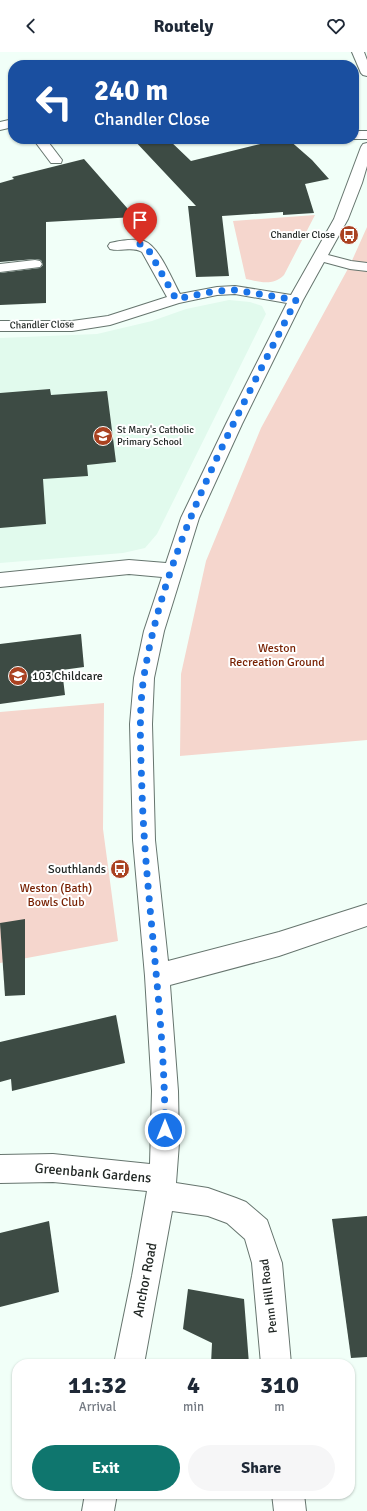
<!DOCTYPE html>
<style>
body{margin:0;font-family:Signika,sans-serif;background:#f6f6f7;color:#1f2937;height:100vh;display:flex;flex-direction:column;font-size:15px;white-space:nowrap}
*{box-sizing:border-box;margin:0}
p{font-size:13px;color:#747a83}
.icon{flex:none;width:22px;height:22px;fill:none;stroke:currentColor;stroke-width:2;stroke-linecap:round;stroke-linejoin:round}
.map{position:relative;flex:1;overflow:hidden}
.panel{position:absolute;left:12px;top:1307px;width:343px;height:140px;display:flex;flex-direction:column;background:#fff;border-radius:16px;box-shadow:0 1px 3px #0004}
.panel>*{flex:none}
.hud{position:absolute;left:8px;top:8px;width:351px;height:84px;border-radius:16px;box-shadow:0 1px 3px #0004;background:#1a4fa0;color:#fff;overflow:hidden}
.pin{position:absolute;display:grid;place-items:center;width:34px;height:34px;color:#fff;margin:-41px -17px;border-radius:50% 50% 50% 0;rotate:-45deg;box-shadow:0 0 4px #0007}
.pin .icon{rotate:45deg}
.me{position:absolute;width:44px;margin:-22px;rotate:0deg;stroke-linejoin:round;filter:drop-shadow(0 0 3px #0008)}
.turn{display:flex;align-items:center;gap:14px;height:84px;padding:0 20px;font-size:18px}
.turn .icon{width:52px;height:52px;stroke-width:2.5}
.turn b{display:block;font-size:28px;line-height:34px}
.eta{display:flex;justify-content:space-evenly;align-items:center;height:68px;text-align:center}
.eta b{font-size:24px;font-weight:700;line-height:28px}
.primary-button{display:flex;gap:8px;margin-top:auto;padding:8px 20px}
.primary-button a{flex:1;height:46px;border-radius:24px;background:#0f766e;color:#fff;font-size:16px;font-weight:700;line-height:46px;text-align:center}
.primary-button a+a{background:#f6f6f7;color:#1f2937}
header{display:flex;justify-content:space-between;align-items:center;height:52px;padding:0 20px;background:#fff;font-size:18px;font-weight:700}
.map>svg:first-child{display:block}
.built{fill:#e1faed}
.green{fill:#f5d6cd}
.building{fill:#3d4b44}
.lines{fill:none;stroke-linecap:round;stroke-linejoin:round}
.minor-casing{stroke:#66756e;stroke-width:2}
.minor{fill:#fff;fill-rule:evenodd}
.route{stroke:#1a73e8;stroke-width:7;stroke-dasharray:0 12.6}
.labels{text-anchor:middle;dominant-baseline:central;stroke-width:4;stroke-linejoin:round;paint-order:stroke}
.far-poi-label{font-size:10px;fill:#212724;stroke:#fff;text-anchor:end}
.far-street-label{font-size:10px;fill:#212724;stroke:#fff}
.park-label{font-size:12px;fill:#771f00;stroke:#fff}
.poi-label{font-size:12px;fill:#212724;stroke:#fff;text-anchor:start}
.street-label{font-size:12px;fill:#212724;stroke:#fff}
.near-street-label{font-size:14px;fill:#212724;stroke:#fff}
</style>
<header><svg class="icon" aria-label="back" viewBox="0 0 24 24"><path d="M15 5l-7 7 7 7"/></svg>Routely<svg class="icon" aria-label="heart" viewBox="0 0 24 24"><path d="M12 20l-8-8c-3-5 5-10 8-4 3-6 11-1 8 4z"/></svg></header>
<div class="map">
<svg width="367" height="1459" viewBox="0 0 367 1459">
<rect width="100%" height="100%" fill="#f1fff8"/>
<path class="built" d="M 229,248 L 250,250 L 262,254 L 266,262 L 157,482 L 145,496 L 123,501 L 0,511 L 0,286 L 97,282 L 152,269 L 186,257 Z"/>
<g class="green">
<path d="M 315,163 L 284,223 C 273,234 260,230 246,227 L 233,169 Z"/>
<path d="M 367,175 L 367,688 L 180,704 L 181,622 L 206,509 L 261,376 L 350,213 Z"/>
<path d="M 104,651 L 103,777 L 118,889 L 0,911 L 0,660 Z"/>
</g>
<g class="building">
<path d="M 133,87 L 168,87 L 191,109 L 281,87 L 288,87 L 312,108 L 329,127 L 305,132 L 314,161 L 283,163 L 283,160 L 222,164 L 229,224 L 196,225 L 188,154 L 196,154 Z"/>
<path d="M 84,107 L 135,165 L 46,170 L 46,251 L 0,253 L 0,221 L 40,216 L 43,213 L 41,208 L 35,207 L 0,210 L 0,131 L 14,127 L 12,125 Z"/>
<path d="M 50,337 L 51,343 L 107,339 L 116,410 L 87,413 L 88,424 L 43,427 L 46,472 L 0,476 L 0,341 Z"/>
<path d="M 81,582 L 84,615 L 62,618 L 65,643 L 0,652 L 0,592 Z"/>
<path d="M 25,867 L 25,943 L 5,944 L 0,871 Z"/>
<path d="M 116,963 L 125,1011 L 12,1039 L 11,1027 L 0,1030 L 0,990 Z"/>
<path d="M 367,1164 L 367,1305 L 351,1306 L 332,1167 Z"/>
<path d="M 49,1169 L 59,1240 L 0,1255 L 0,1181 Z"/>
<path d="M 188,1237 L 244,1247 L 249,1312 L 211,1312 L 212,1291 L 183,1277 Z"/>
</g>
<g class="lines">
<defs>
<g id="minor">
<path d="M 352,0 L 364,0 L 367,8 L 367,24 L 363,23 L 361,21 Z"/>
<path d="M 13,67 L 13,75 L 0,78 L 0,70 Z"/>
<rect x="354" y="79" width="13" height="8"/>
<path d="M 33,87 L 46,87 L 62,108 L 61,111 L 51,111 Z"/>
<path d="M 367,91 L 367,114 L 362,131 L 348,167 L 328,203 L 351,209 L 367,211 L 367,219 L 350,217 L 324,210 L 303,248 L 242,372 L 199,466 L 164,579 L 154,626 L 152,672 L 155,788 L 168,909 L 279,880 L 367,852 L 367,874 L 279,904 L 170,933 L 178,1039 L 179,1091 L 176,1131 L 208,1136 L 236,1146 L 246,1150 L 267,1168 L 282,1211 L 291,1312 L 261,1312 L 252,1211 L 245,1187 L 227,1171 L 208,1164 L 172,1159 L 144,1312 L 114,1312 L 132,1224 L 147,1139 L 53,1130 L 0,1131 L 0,1103 L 53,1102 L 150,1112 L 152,1039 L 145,924 L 133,788 L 130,672 L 134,626 L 144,579 L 162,525 L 129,522 L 0,535 L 0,521 L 129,508 L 166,511 L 181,466 L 226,372 L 287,251 L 235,242 L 217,243 L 179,251 L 110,273 L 72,279 L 0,279 L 0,269 L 72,269 L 108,264 L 167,245 L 142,200 C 133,194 121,200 110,197 L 108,194 L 110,191 C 119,189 135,186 144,189 C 159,194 172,228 180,242 L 217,235 L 235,234 L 291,243 L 334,167 L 361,95 L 363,92 Z"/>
<path d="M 35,208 L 40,209 L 42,212 L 40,215 L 0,220 L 0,212 Z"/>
<path d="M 85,1442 L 117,1442 L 114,1459 L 82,1459 Z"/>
<path d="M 272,1442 L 304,1442 L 306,1459 L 274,1459 Z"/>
</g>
</defs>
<use href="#minor" class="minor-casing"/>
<use href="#minor" class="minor"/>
</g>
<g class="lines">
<path class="route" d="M 140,192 L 148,197 L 176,247 L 216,239 L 235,238 L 296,248 C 236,368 166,489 144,624 C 138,662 141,702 142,741 C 146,853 165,965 165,1078"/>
</g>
<defs>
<symbol id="bus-disc" viewBox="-11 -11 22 22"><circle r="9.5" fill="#aa4221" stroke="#fff"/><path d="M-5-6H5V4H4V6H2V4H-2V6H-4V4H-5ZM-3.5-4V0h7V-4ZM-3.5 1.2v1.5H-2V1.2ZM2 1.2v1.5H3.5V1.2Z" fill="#fff"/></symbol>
<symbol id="school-disc" viewBox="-11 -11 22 22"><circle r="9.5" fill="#aa4221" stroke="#fff"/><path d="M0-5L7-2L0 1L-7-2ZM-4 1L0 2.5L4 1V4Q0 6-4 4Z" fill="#fff"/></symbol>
</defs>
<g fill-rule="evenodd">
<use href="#bus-disc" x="338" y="172" width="22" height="22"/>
<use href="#school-disc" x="92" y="373" width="22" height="22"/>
<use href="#school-disc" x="7" y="613" width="22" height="22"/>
<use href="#bus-disc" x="109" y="806" width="22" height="22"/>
</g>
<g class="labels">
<g class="far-poi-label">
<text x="335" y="183">Chandler Close</text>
<text x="117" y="378" text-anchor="start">St Mary's Catholic<tspan x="117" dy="12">Primary School</tspan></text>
</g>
<g class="far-street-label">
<text transform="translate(42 273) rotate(-1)">Chandler Close</text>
</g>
<g class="park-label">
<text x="277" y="596">Weston<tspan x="277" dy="14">Recreation Ground</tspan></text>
<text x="56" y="836">Weston (Bath)<tspan x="56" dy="14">Bowls Club</tspan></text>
</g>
<g class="poi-label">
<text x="32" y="624">103 Childcare</text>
<text x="106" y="817" text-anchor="end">Southlands</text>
</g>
<g class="street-label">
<text transform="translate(269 1244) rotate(-97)">Penn Hill Road</text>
</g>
<g class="near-street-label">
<text transform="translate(93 1121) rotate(5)">Greenbank Gardens</text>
<text transform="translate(145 1228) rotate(-79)">Anchor Road</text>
</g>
</g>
</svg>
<div class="pin" style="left:140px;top:192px;background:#d93025"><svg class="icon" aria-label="arrive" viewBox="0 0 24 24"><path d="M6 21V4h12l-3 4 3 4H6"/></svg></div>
<svg class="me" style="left:165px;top:1078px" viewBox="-20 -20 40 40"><circle r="17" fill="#1a73e8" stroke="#fff" stroke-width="3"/><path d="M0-11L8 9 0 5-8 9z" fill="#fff"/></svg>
<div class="hud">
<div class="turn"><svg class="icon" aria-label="left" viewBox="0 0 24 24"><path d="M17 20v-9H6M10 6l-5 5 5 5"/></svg><div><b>240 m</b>Chandler Close</div></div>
</div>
<section class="panel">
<div class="eta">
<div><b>11:32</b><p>Arrival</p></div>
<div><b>4</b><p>min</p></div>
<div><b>310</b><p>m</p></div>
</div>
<div class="primary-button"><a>Exit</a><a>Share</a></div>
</section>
</div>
